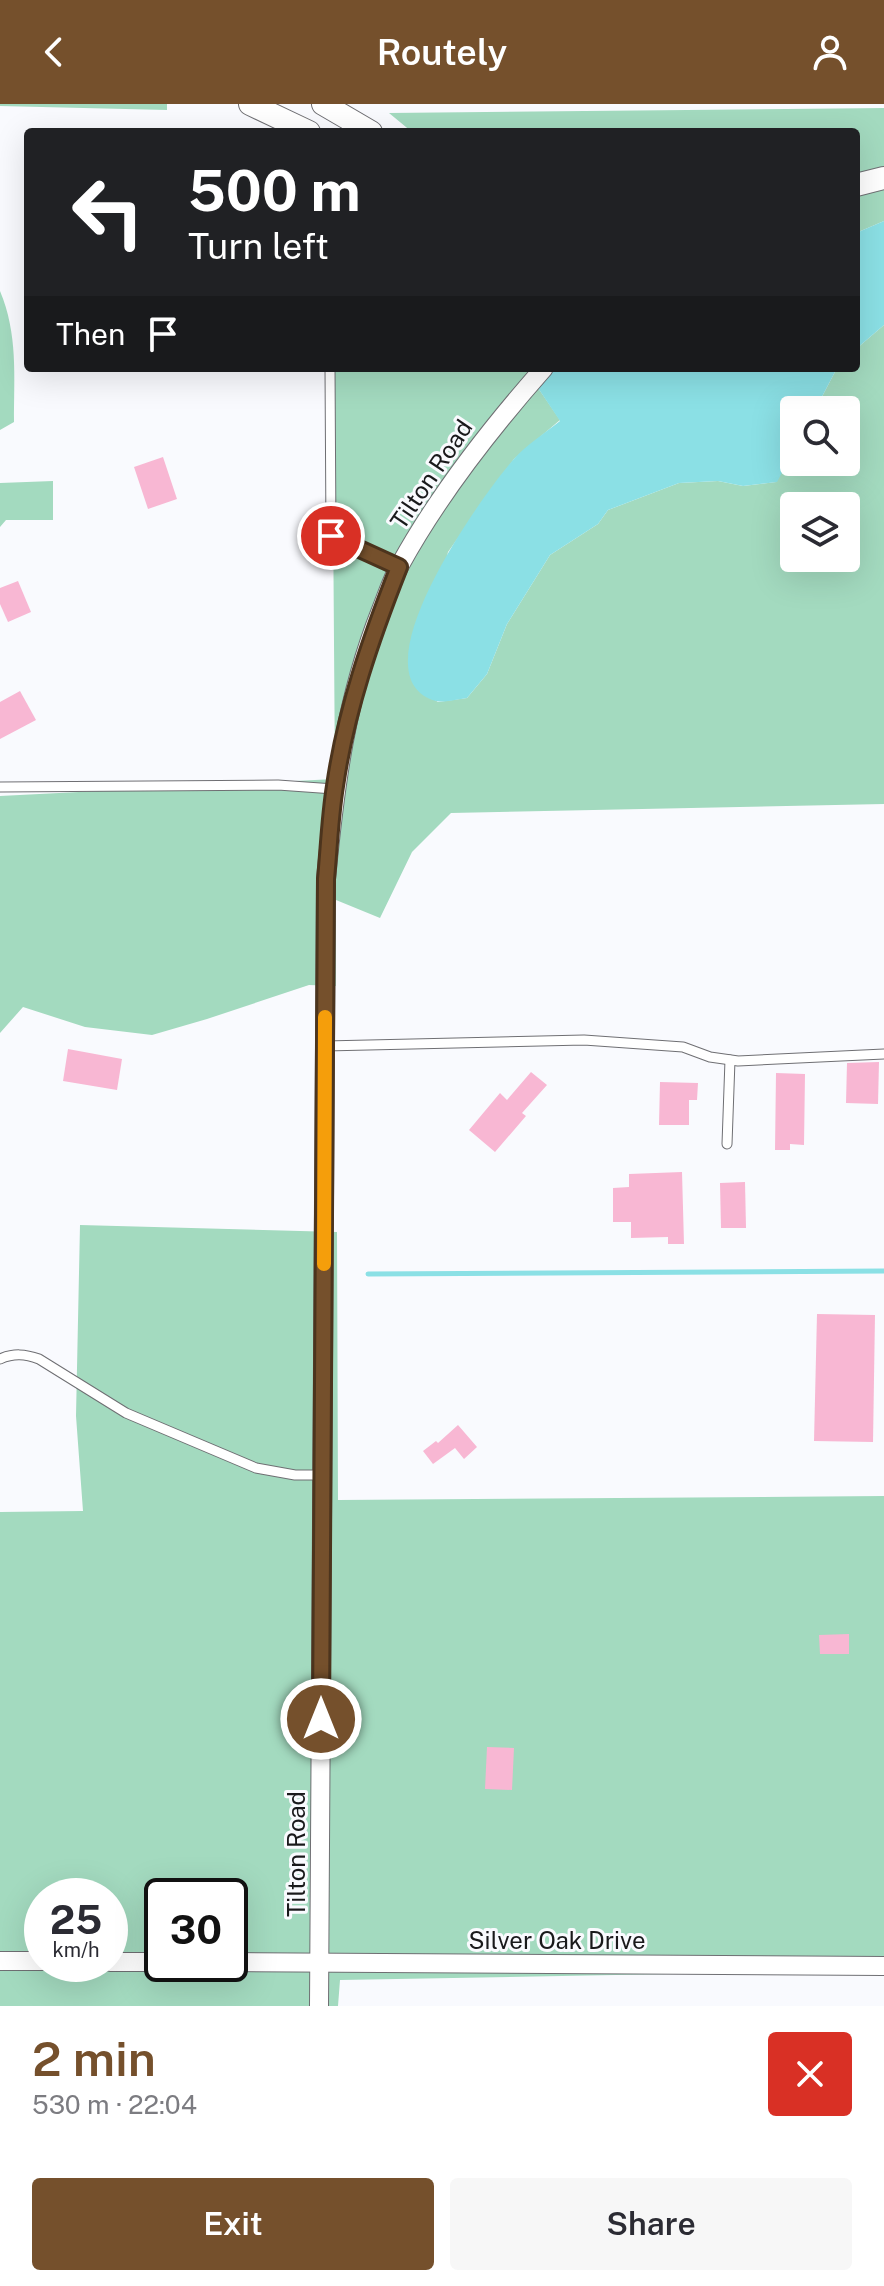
<!DOCTYPE html>
<meta charset="utf-8">
<style>
body{margin:0;font-family:"Public Sans",sans-serif;background:#f7f7f7;color:#2b2b33;height:100vh;display:flex;flex-direction:column;font-size:30px;white-space:nowrap}
*{box-sizing:border-box;margin:0}
p{font-size:26px;color:#7c7c81}
.icon{flex:none;width:44px;height:44px;fill:none;stroke:currentColor;stroke-width:2;stroke-linecap:round;stroke-linejoin:round}
.map{position:relative;height:1902px;overflow:hidden}
.side{display:flex;flex-direction:column;background:#fff;flex:1}
.side>*{flex:none}
.guide{position:absolute;left:24px;top:24px;width:836px;height:244px;border-radius:8px;box-shadow:0 8px 32px #0002;background:#202124;color:#fff;overflow:hidden}
.tools{position:absolute;left:780px;top:292px;display:grid;gap:16px}
.tools a{display:grid;place-items:center;width:80px;height:80px;border-radius:8px;background:#fff;box-shadow:0 8px 32px #0002;font-size:40px}
.speed{position:absolute;left:24px;top:1774px;display:flex;gap:16px;font-size:40px;font-weight:700;text-align:center}
.speed>*{display:grid;place-content:center;width:104px;height:104px;border-radius:50%;background:#fff;box-shadow:0 8px 32px #0002;line-height:1}
.speed small{font-size:20px;font-weight:400}
.speed .limit{border:4px solid #111;border-radius:12px;background:#fff;color:#111}
.pin{position:absolute;display:grid;place-items:center;width:68px;height:68px;color:#fff;margin:-34px;border:4px solid #fff;border-radius:50%;box-shadow:0 2px 8px #0007}
.me{position:absolute;width:88px;margin:-44px;rotate:0deg;stroke-linejoin:round;filter:drop-shadow(0 0 6px #0008)}
.turn{display:flex;align-items:center;gap:28px;height:168px;padding:0 32px;font-size:36px}
.turn .icon{width:104px;height:104px;stroke-width:2.5}
.turn b{display:block;font-size:56px;line-height:68px}
.then{display:flex;align-items:center;height:76px;padding:0 32px;background:#0003;gap:16px;font-size:30px}
.round{display:grid;place-items:center;flex:none;width:84px;height:84px;border-radius:8px;background:#f7f7f7}
.head{display:flex;align-items:center;justify-content:space-between;height:136px;padding:0 32px}
h1{font-size:48px;font-weight:600;line-height:60px;color:#75502c}
.primary-button{display:flex;gap:16px;margin-top:auto;padding:16px 32px}
.primary-button a{flex:1;height:92px;border-radius:8px;background:#75502c;color:#fff;font-size:32px;font-weight:600;line-height:92px;text-align:center}
.primary-button a+a{background:#f7f7f7;color:#2b2b33}
header{display:flex;justify-content:space-between;align-items:center;height:104px;padding:0 32px;background:#75502c;color:#fff;font-size:36px;font-weight:600}
.map>svg:first-child{display:block}
.green{fill:#a3dabf;fill-rule:evenodd}
.water{fill:#8be0e5}
.lines{fill:none;stroke-linecap:round;stroke-linejoin:round}
.stream{stroke:#8be0e5;stroke-width:5}
.building{fill:#f8b7d3}
.service-casing{stroke:#6f6f73;stroke-width:11}
.minor-casing{stroke:#6f6f73;stroke-width:20}
.tertiary-casing{stroke:#6f6f73;stroke-width:24}
.service{stroke:#fff;stroke-width:9}
.minor{stroke:#fff;stroke-width:18}
.tertiary{stroke:#fff;stroke-width:22}
.route-casing{stroke:#4c341d;stroke-width:20}
.route{stroke:#75502c;stroke-width:14}
.slow{stroke:#f59e0b;stroke-width:14}
.labels{text-anchor:middle;dominant-baseline:central;stroke-width:6;stroke-linejoin:round;paint-order:stroke}
.street-label{font-size:24px;fill:#19191b;stroke:#f9fafe}
</style>
<header><svg class="icon" aria-label="back" viewBox="0 0 24 24"><path d="M15 5l-7 7 7 7"/></svg>Routely<svg class="icon" aria-label="person" viewBox="0 0 24 24"><circle cx="12" cy="8" r="4"/><path d="M4 21q1-7 8-7t8 7"/></svg></header>
<div class="map">
<svg width="884" height="1902" viewBox="0 0 884 1902">
<rect width="100%" height="100%" fill="#f9fafe"/>
<g class="green">
<path d="M 0,0 L 167,0 L 167,6 L 0,2 Z"/>
<path d="M 884,4 L 884,66 L 856,73 L 856,28 L 412,28 L 389,9 Z"/>
<path d="M 884,82 L 884,117 L 856,129 L 856,89 Z"/>
<path d="M 0,187 C 18,230 14,272 14,318 L 0,326 Z"/>
<path d="M 884,221 L 884,700 L 451,709 L 412,748 L 380,814 L 336,796 L 336,882 L 309,881 L 207,915 L 152,931 L 85,923 L 23,903 L 0,929 L 0,692 L 335,675 L 332,264 L 532,264 L 536,281 L 560,316 L 514,355 L 448,448 L 417,585 L 438,598 L 467,594 L 487,570 L 507,520 L 550,451 L 598,420 L 608,406 L 679,379 L 718,377 L 743,382 L 776,378 L 794,346 L 794,358 L 846,358 L 846,306 L 815,306 L 837,264 L 856,264 L 856,245 ZM 794,402 L 846,402 L 846,454 L 794,454 Z"/>
<path d="M 53,377 L 53,416 L 6,416 L 0,423 L 0,379 Z"/>
<path d="M 80,1121 L 337,1128 L 338,1396 L 884,1392 L 884,1866 L 340,1876 L 338,1902 L 0,1902 L 0,1408 L 83,1407 L 76,1312 ZM 42,1792 L 110,1792 L 110,1860 L 42,1860 ZM 162,1792 L 230,1792 L 230,1860 L 162,1860 Z"/>
</g>
<g class="water">
<path d="M 884,117 L 884,221 L 856,245 L 856,129 Z"/>
<path d="M 532,264 L 837,264 L 815,306 L 794,306 L 794,346 L 777,378 L 743,382 L 718,377 L 679,379 L 608,406 L 598,420 L 550,451 L 507,520 L 487,570 L 467,594 C 458,595 445,599 436,597 C 351,573 483,390 513,356 C 526,341 545,329 560,317 L 536,281 Z"/>
</g>
<g class="lines">
<path class="stream" d="M 368,1170 L 884,1167"/>
</g>
<g class="building">
<path d="M 163,353 L 177,395 L 148,405 L 134,363 Z"/>
<path d="M 18,477 L 31,508 L 8,518 L 0,500 L 0,484 Z"/>
<path d="M 20,587 L 36,616 L 0,635 L 0,598 Z"/>
<path d="M 68,945 L 122,955 L 117,986 L 63,977 Z"/>
<path d="M 879,958 L 878,1000 L 846,999 L 847,959 Z"/>
<path d="M 531,968 L 547,981 L 522,1009 L 526,1012 L 495,1048 L 469,1026 L 500,989 L 507,996 Z"/>
<path d="M 776,969 L 805,970 L 804,1041 L 790,1040 L 790,1046 L 775,1046 Z"/>
<path d="M 660,978 L 698,979 L 697,996 L 689,996 L 689,1021 L 659,1021 Z"/>
<path d="M 682,1068 L 684,1140 L 668,1140 L 668,1133 L 631,1134 L 631,1118 L 613,1118 L 613,1084 L 629,1083 L 629,1070 Z"/>
<path d="M 745,1078 L 746,1124 L 721,1124 L 720,1079 Z"/>
<path d="M 817,1210 L 875,1211 L 873,1338 L 814,1337 Z"/>
<path d="M 458,1321 L 477,1343 L 464,1355 L 455,1344 L 433,1360 L 423,1347 L 436,1337 L 438,1339 Z"/>
<path d="M 849,1530 L 849,1550 L 820,1550 L 819,1531 Z"/>
<path d="M 487,1643 L 514,1644 L 512,1686 L 485,1685 Z"/>
</g>
<g class="lines">
<defs>
<g id="service">
<path d="M 330,264 L 331,432 L 399,463"/>
<path d="M 0,683 L 278,681 L 334,685"/>
<path d="M 325,942 L 584,936 L 683,943 L 710,953 L 738,957 L 884,950"/>
<path d="M 727,1040 L 730,956"/>
<path d="M 0,1255 C 14,1249 25,1250 39,1255 L 126,1309 L 256,1364 L 295,1371 L 323,1371"/>
</g>
<g id="minor">
<path d="M 0,1857 L 42,1857"/>
<path d="M 110,1858 L 162,1858"/>
<path d="M 230,1858 L 884,1862"/>
<path d="M 319,1902 L 326,775 C 335,681 346,594 381,506 C 387,491 392,475 400,461 C 439,390 491,324 544,264"/>
</g>
<g id="tertiary">
<path d="M 250,0 L 309,28"/>
<path d="M 323,0 L 371,28"/>
<path d="M 856,81 L 884,74"/>
</g>
</defs>
<use href="#service" class="service-casing"/>
<use href="#minor" class="minor-casing"/>
<use href="#tertiary" class="tertiary-casing"/>
<use href="#service" class="service"/>
<use href="#minor" class="minor"/>
<use href="#tertiary" class="tertiary"/>
</g>
<g class="lines">
<defs>
<path id="route" d="M 321,1615 L 326,775 C 329,744 330,713 335,682 C 346,606 371,534 399,463 L 331,432"/>
</defs>
<use href="#route" class="route-casing"/>
<use href="#route" class="route"/>
<path class="slow" d="M 324,1160 L 325,913"/>
</g>
<g class="labels">
<g class="street-label">
<text transform="translate(431 370) rotate(-56)">Tilton Road</text>
<text transform="translate(296 1750) rotate(-90)">Tilton Road</text>
<text x="557" y="1836">Silver Oak Drive</text>
</g>
</g>
</svg>
<div class="tools">
<a><svg class="icon" aria-label="search" viewBox="0 0 24 24"><circle cx="10" cy="10" r="6"/><path d="M15 15l6 6"/></svg></a>
<a><svg class="icon" aria-label="layers" viewBox="0 0 24 24"><path d="M12 4l9 5-9 5-9-5zM3 14l9 5 9-5"/></svg></a>
</div>
<div class="speed"><div>25<small>km/h</small></div><div class="limit">30</div></div>
<div class="pin" style="left:331px;top:432px;background:#d93025"><svg class="icon" aria-label="arrive" viewBox="0 0 24 24"><path d="M6 21V4h12l-3 4 3 4H6"/></svg></div>
<svg class="me" style="left:321px;top:1615px" viewBox="-20 -20 40 40"><circle r="17" fill="#75502c" stroke="#fff" stroke-width="3"/><path d="M0-11L8 9 0 5-8 9z" fill="#fff"/></svg>
<div class="guide">
<div class="turn"><svg class="icon" aria-label="left" viewBox="0 0 24 24"><path d="M17 20v-9H6M10 6l-5 5 5 5"/></svg><div><b>500 m</b>Turn left</div></div>
<div class="then">Then<svg class="icon" aria-label="arrive" viewBox="0 0 24 24"><path d="M6 21V4h12l-3 4 3 4H6"/></svg></div>
</div>
</div>
<section class="side">
<div class="head"><div><h1>2 min</h1><p>530 m · 22:04</p></div><a class="round" style="background:#d93025;color:#fff"><svg class="icon" aria-label="close" viewBox="0 0 24 24"><path d="M6 6l12 12M18 6L6 18"/></svg></a></div>
<div class="primary-button"><a>Exit</a><a>Share</a></div>
</section>
